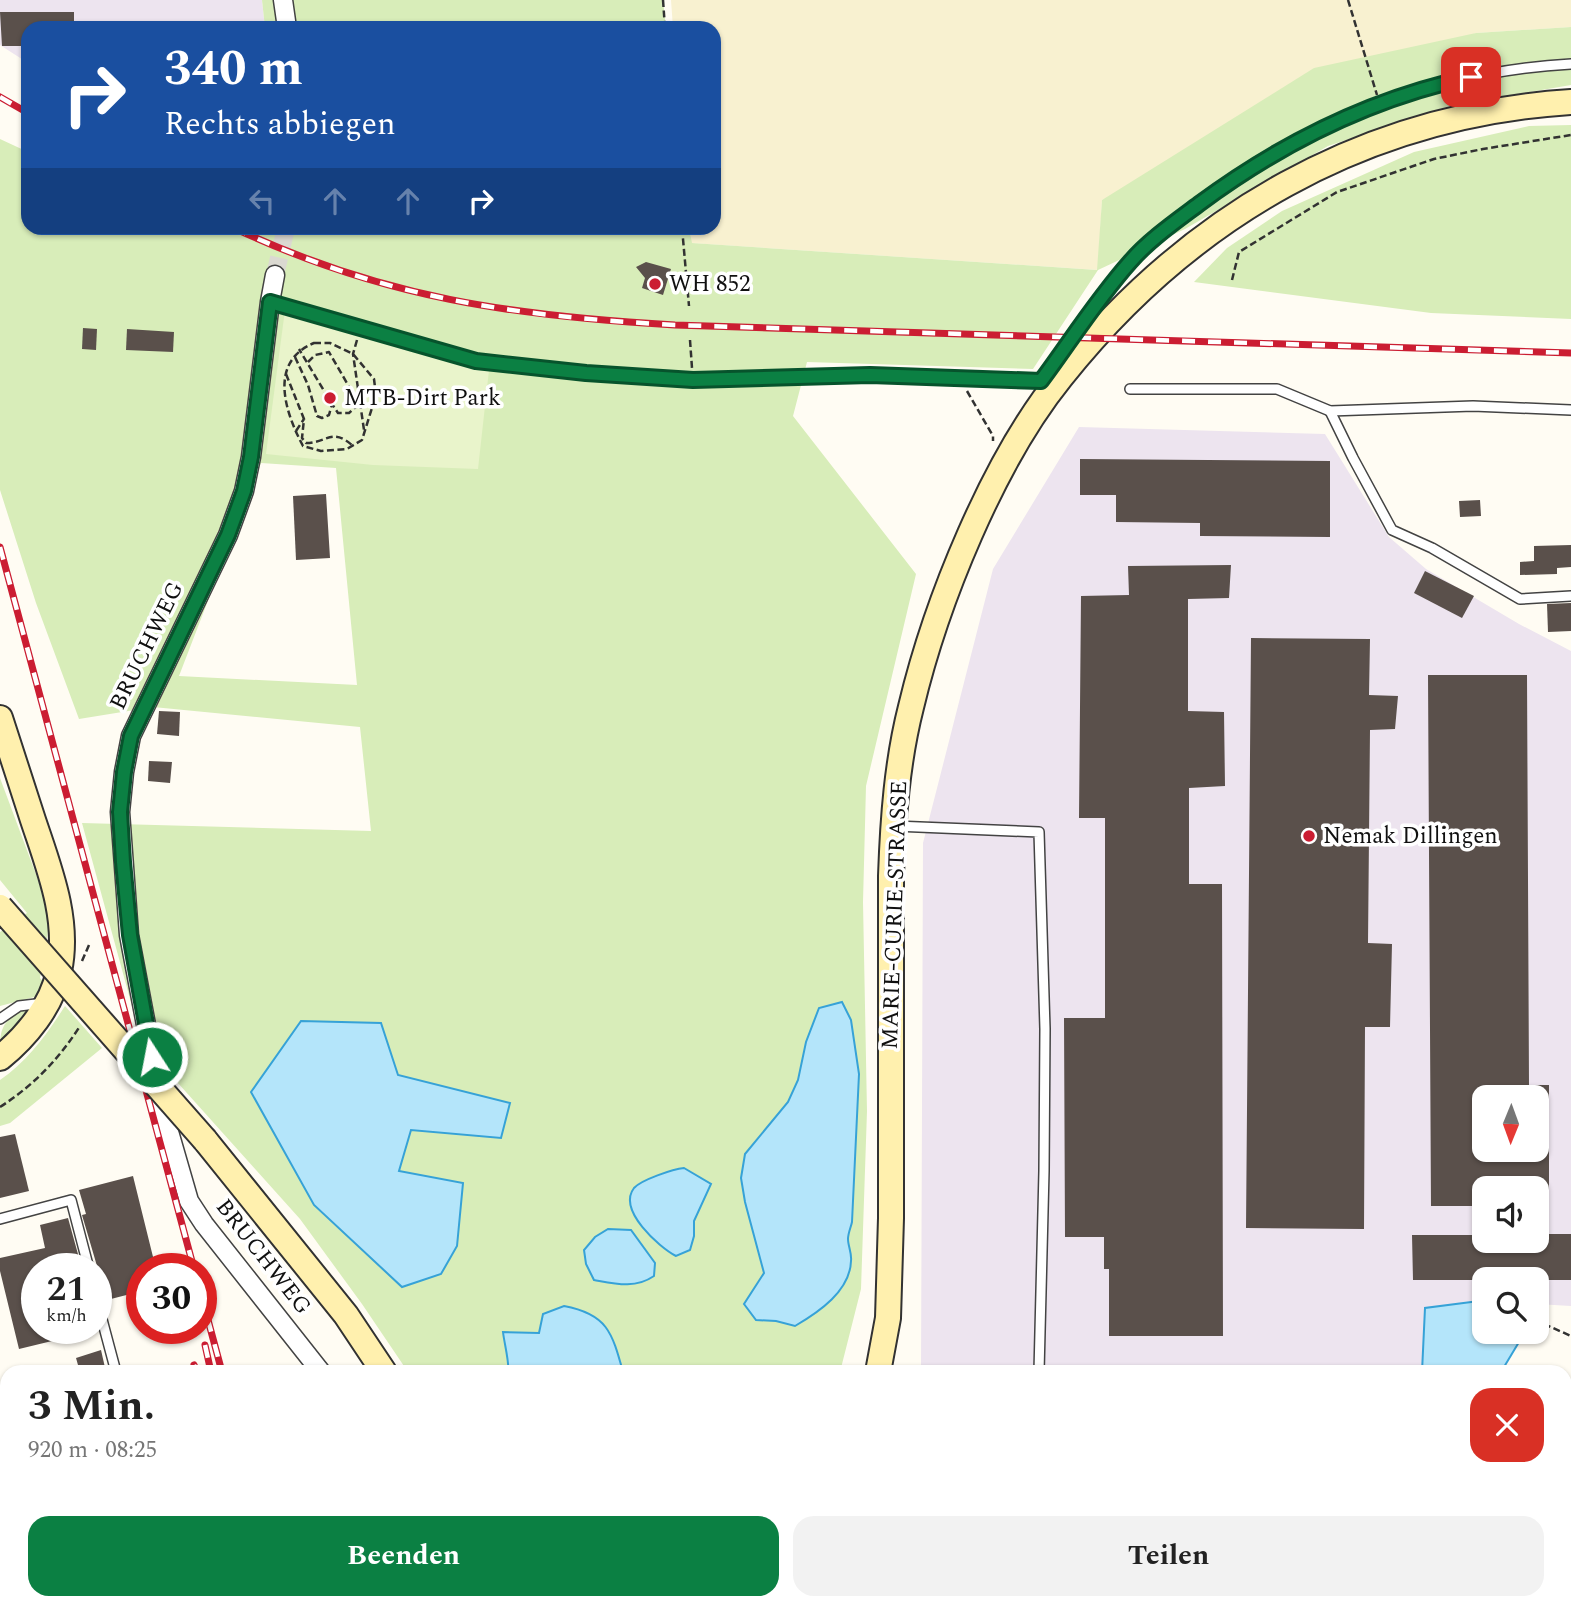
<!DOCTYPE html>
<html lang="de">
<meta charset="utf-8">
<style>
body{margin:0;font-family:Spectral,serif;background:#f2f2f2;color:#222;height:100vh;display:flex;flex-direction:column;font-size:26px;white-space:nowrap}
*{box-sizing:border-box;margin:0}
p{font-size:23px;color:#767676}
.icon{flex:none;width:38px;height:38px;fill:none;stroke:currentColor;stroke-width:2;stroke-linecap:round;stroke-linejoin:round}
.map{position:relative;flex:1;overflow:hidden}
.sheet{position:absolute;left:0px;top:1365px;width:1572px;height:245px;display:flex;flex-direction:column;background:#fff;border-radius:21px 21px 0 0;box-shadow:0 2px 5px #0004}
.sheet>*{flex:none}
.top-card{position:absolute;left:21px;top:21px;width:700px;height:214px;border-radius:21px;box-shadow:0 2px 5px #0004;background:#1a4fa0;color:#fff;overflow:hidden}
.needle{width:46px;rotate:181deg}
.controls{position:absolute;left:1472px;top:1085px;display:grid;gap:14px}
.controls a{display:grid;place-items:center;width:77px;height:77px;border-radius:14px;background:#fff;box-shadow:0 2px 5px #0004;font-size:35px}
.speed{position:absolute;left:21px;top:1253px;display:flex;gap:14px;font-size:35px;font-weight:700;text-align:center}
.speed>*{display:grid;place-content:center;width:91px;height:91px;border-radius:50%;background:#fff;box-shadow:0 2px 5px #0004;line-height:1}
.speed small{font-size:18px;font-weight:400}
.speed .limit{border:10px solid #d22;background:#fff;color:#111}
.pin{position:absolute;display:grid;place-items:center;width:60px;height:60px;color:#fff;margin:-30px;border-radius:14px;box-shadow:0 4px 10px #0006}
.me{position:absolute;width:77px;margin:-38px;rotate:349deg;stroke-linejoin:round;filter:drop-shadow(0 0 5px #0008)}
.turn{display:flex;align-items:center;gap:24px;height:147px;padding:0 28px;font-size:32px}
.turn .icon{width:91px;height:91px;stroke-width:2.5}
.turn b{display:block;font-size:49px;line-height:60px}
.lanes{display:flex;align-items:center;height:66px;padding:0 28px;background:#0003;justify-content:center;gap:35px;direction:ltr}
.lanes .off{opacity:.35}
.round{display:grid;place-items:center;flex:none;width:74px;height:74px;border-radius:21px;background:#f2f2f2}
.overview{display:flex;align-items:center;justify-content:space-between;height:119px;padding:0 28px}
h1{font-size:42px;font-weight:700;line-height:52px}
.primary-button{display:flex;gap:14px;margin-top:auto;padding:14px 28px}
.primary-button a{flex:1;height:80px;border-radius:21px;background:#0b8043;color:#fff;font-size:28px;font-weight:700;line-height:80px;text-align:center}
.primary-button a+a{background:#f2f2f2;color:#222}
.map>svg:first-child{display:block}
.industrial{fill:#ede4ef;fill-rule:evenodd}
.farmland{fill:#f8f1d0}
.green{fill:#d8edb9;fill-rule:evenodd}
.pitch{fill:#e9f4cb}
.water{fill:#b4e5fa;stroke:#36a2d7;stroke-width:2}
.building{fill:#5a504b;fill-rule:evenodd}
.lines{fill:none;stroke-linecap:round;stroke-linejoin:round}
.street-tunnel{stroke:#dbd9d1;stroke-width:18;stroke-dasharray:18 9;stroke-linecap:butt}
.lane-casing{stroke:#434343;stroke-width:12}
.street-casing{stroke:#434343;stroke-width:21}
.secondary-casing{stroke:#323232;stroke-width:28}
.path{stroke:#323232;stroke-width:2.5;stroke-dasharray:7 3.5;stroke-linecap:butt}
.lane{stroke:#fff;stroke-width:9}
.street{stroke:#fff;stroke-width:18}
.secondary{stroke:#fff0ae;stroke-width:24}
.rail-casing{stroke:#cb1d32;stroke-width:7}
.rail{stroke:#fff;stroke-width:4.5;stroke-dasharray:13;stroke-linecap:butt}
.secondary-bridge-casing{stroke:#323232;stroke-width:28;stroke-linecap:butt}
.secondary-bridge{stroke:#fff0ae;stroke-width:24}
.route-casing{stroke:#07532c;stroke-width:18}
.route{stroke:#0b8043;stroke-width:12}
.poi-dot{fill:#cb1d32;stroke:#fff;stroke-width:2.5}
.labels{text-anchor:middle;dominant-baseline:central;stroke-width:7;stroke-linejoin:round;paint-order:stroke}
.poi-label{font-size:23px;fill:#101010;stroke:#fff;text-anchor:start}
.street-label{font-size:23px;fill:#101010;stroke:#fff}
</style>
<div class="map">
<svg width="1571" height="1610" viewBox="0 0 1571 1610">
<rect width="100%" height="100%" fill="#fffcf3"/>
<g class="industrial">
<path d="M 0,0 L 262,0 L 265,28 L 28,28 L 28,63 L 0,45 Z"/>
<path d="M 1079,427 L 1325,434 L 1389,537 L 1426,569 L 1519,624 L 1571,651 L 1571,1306 L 1537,1304 L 1536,1279 L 1484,1279 L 1484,1301 L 1425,1308 L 1422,1372 L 921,1372 L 923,843 L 993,569 ZM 1484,1097 L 1536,1097 L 1536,1150 L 1484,1150 ZM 1484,1188 L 1536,1188 L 1536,1241 L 1484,1241 Z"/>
</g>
<path class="farmland" d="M 671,0 L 1571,0 L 1571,27 L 1476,33 L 1102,200 L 1098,270 L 691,243 L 690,228 L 714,228 L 714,28 L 673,28 Z"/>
<g class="green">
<path d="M 262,0 L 663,0 L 666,28 L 265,28 Z"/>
<path d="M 1571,27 L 1571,85 L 1452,105 L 1328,146 L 1185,229 L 1098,270 L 1033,369 L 807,362 L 793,416 L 916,574 L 866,786 L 863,902 L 867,1111 L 861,1289 L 840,1372 L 408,1372 L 362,1304 L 300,1219 L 142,1043 L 82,823 L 371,831 L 360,727 L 153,707 L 79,719 L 36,603 L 0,490 L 0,139 L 28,152 L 28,228 L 689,228 L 692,243 L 1097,270 L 1102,200 L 1314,68 L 1476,33 ZM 261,463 L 336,468 L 357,685 L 179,676 Z"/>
<path d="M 1571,125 L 1571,319 L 1431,313 L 1194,282 L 1227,248 L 1282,211 L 1414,152 L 1529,126 Z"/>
<path d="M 0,778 L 37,877 L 44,900 L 49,926 L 40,978 L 46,985 L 38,996 L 0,1006 L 0,932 L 27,913 L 0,880 Z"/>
<path d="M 65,1006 L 102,1048 L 10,1123 L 0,1126 L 0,1080 C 28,1061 47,1034 65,1006 Z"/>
<path d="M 23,1008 L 30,1009 L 0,1047 C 0,1025 6,1021 23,1008 Z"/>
<path d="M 1565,1539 L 1571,1543 L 1571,1610 L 977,1610 L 975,1603 L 1564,1603 Z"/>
<path d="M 530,1603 L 839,1603 L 842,1610 L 533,1610 Z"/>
</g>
<path class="pitch" d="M 285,310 L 489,370 L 478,469 L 373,465 L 266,454 Z"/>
<g class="water">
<path d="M 842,1002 L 851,1020 L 859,1074 L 852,1222 C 851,1227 848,1233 848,1239 C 848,1246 852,1253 851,1261 C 850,1291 819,1312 795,1326 L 776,1321 L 756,1320 L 744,1304 L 764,1273 L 745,1202 L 741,1178 L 745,1154 L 788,1102 L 798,1080 L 806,1042 L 819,1008 Z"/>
<path d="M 301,1021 L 381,1023 L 398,1075 L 510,1103 L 501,1138 L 411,1130 L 399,1171 L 463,1183 L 457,1246 L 441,1274 L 402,1287 L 314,1205 L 251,1092 Z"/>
<path d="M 684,1168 L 711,1184 L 694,1221 L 694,1236 L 690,1250 L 676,1256 C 659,1247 617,1210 634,1188 C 641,1180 673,1169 684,1168 Z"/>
<path d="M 608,1229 L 631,1230 L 655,1263 L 654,1276 C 635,1289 616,1284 594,1280 L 586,1264 L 584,1250 L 595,1237 Z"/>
<path d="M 1479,1301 L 1484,1303 L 1484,1332 L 1525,1332 L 1501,1372 L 1422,1372 L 1425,1308 Z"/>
<path d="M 564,1306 C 607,1314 612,1332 623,1372 L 508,1372 C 510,1365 504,1342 503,1332 L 539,1333 L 543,1314 Z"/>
</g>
<g class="building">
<path d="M 0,12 L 74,12 L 74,28 L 28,28 L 28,46 L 2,46 Z"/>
<path d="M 646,262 L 671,269 L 663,295 L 642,288 L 645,278 L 636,267 Z"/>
<path d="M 83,328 L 97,329 L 96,350 L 82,349 Z"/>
<path d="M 127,329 L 174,332 L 173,352 L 126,350 Z"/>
<path d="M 1080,459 L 1330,461 L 1330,537 L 1200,536 L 1200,523 L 1116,522 L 1116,495 L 1080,495 Z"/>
<path d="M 326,494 L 330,558 L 296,560 L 293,496 Z"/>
<path d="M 1480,500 L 1481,516 L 1460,517 L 1459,501 Z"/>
<path d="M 1571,545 L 1571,567 L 1557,568 L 1557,574 L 1520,575 L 1520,562 L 1534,561 L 1534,546 Z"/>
<path d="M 1231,565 L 1229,598 L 1188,599 L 1188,711 L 1224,712 L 1225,786 L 1189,788 L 1189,884 L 1222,884 L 1223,1336 L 1109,1336 L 1109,1269 L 1104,1269 L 1104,1237 L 1065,1237 L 1064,1018 L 1105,1018 L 1105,818 L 1079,818 L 1081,596 L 1129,595 L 1128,566 Z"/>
<path d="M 1425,571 L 1474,596 L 1462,618 L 1414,593 Z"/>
<path d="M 1571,603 L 1571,631 L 1548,632 L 1547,604 Z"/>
<path d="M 1251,638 L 1370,639 L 1369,695 L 1398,696 L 1395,729 L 1370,730 L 1368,943 L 1392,944 L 1390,1027 L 1365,1027 L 1364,1229 L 1246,1228 Z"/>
<path d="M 1428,675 L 1527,675 L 1529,1085 L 1549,1085 L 1549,1206 L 1536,1206 L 1536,1188 L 1484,1188 L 1484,1206 L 1431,1206 ZM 1484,1097 L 1536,1097 L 1536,1150 L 1484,1150 Z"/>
<path d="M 159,711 L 180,712 L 179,736 L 157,734 Z"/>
<path d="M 149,761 L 172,762 L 170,783 L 148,781 Z"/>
<path d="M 15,1134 L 29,1191 L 0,1198 L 0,1137 Z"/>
<path d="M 133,1176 L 156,1269 L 142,1269 L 142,1291 L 107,1300 L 82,1215 L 86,1214 L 79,1190 Z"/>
<path d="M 68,1218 L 81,1265 L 62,1269 L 37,1269 L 37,1328 L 85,1328 L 85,1333 L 19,1349 L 0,1271 L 0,1258 L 45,1248 L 40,1225 Z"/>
<path d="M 1536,1234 L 1571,1234 L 1571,1280 L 1413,1280 L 1412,1235 L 1484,1235 L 1484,1241 L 1536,1241 Z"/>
<path d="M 101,1350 L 106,1372 L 80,1372 L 76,1358 Z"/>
</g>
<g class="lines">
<path class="street-tunnel" d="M 275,275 L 286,228"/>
<defs>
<g id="lane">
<path d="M 270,302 L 476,361 L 586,373 L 693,380 L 870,375 L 1041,381 C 1070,342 1097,299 1130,262 C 1151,239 1178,219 1203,201 C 1310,122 1437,71 1571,64"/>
<path d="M 1130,389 L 1277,389 L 1330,411 L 1473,406 L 1571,410"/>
<path d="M 1330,411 L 1353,458 L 1392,530 L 1432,548 L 1520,599 L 1571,596"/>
<path d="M 895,826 L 1039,832 L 1045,1029 L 1044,1171 L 1039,1372"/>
<path d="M 0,1019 L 19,1006 L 44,1003"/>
<path d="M 0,1219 L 71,1200 L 89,1269"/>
<path d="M 96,1297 L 116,1372"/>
<path d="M 942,1372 L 943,1372"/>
<path d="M 0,1398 L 7,1397"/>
<path d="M 0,1598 L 7,1599"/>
<path d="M 59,1603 L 128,1603 L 189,1610"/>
<path d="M 437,1603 L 440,1610"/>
</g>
<g id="street">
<path d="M 283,0 L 287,28"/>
<path d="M 275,275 L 270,302 L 251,457 L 244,491 L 228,535 L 131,736 L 124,772 L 120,812 L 129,935 L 161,1104 L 189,1201 L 204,1224 L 321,1372"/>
</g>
<g id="secondary">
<path d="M 0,718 C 11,752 22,786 33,820 C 49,868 70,920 59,971 C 52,1006 26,1037 0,1058"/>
<path d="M 205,1140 L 346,1315 L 384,1372"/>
<path d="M 878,1372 L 888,1318 L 891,1218 L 891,876 C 893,819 897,762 911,707 C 936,602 993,461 1061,377 C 1189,216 1364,115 1571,102"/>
<path d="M 512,1603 L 515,1610"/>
<path d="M 861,1603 L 864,1610"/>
</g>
</defs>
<use href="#lane" class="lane-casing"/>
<use href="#street" class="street-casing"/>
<use href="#secondary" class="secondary-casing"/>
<g class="path">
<path d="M 663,0 L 665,28"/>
<path d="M 1348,0 L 1377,95"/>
<path d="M 682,228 L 689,306"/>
<path d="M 1232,280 L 1239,252 L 1337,192 L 1434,159 L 1483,149 L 1571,135"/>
<path d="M 357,340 L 353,354 L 364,430"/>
<path d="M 690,340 L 692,368"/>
<path d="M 314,343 L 330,343 L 353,354 L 374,379 L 376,395 L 362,440 L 347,449 L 321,451 L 303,446 C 285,412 268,362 314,343 Z"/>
<path d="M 295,357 L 308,385 L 317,416 L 322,418 L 329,415 L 332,404 L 299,349"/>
<path d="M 308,362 L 315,355 L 329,352 L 359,404 L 349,413 L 338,413 L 332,404"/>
<path d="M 286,374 L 304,419 L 302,438 L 306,443 C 327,443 332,427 353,446"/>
<path d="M 967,391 L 993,436 L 993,441"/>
<path d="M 296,431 L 304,419"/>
<path d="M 82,961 L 89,945"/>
<path d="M 0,1107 C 34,1085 59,1059 80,1026"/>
<path d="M 1536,1317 L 1544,1324 L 1571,1336"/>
</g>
<use href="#lane" class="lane"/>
<use href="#street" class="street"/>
<use href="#secondary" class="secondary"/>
<defs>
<g id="rail">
<path d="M 0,97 L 28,113"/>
<path d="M 234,228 C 383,298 513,316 675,325 L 1571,353"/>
<path d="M 0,547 L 194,1269"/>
<path d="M 201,1294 L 222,1372"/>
<path d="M 205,1345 L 211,1372"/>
<path d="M 194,1365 L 197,1372"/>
<path d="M 235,1603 L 236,1610"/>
<path d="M 247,1603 L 248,1610"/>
<path d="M 284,1603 L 286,1610"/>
</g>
</defs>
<use href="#rail" class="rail-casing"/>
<use href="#rail" class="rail"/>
<defs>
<path id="secondary-bridge" d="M 0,907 L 205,1140"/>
</defs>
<use href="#secondary-bridge" class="secondary-bridge-casing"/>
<use href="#secondary-bridge" class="secondary-bridge"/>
</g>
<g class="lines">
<defs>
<path id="route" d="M 152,1057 L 130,935 L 123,862 L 120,812 L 124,772 L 131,736 L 228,535 L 244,491 L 251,457 L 270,302 L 476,361 L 586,373 L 693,380 L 870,375 L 1041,381 C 1070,342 1097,299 1130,262 C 1149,240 1175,222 1199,204 C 1280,144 1372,98 1471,77"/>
</defs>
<use href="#route" class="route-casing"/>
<use href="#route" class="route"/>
</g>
<g class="poi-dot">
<circle cx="655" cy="284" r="7"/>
<circle cx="330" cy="398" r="7"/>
<circle cx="1309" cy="836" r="7"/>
</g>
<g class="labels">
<g class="poi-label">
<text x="669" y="284">WH 852</text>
<text x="344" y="398">MTB-Dirt Park</text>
<text x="1323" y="836">Nemak Dillingen</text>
</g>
<g class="street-label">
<text transform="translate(147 646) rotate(-64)">BRUCHWEG</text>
<text transform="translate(895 915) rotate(-88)">MARIE-CURIE-STRASSE</text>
<text transform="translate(263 1257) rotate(52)">BRUCHWEG</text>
</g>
</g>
</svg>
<div class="controls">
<a><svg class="needle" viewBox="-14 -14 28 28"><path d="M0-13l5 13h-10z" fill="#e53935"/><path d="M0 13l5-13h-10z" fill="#767676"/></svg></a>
<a><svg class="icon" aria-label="sound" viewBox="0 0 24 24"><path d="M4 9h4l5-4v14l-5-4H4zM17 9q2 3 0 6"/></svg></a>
<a><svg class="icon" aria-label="search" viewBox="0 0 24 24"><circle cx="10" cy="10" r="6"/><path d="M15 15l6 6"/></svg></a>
</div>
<div class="speed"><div>21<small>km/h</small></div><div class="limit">30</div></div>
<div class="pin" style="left:1471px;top:77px;background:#d93025"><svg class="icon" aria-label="arrive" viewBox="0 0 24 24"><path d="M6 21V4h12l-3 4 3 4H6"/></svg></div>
<svg class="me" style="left:152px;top:1057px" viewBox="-20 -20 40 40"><circle r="17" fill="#0b8043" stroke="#fff" stroke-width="3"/><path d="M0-11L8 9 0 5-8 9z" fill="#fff"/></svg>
<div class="top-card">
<div class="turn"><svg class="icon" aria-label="right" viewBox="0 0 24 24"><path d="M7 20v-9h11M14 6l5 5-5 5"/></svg><div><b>340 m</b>Rechts abbiegen</div></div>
<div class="lanes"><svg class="icon off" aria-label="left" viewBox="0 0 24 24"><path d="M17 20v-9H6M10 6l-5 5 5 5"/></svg><svg class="icon off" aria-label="ahead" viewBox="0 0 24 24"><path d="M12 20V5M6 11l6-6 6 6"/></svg><svg class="icon off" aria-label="ahead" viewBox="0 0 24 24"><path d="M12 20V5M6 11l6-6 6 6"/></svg><svg class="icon" aria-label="right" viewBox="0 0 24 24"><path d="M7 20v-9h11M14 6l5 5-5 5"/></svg></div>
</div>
<section class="sheet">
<div class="overview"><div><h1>3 Min.</h1><p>920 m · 08:25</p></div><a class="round" style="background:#d93025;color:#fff"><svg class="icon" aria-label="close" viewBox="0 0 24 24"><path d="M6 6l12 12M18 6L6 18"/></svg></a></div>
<div class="primary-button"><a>Beenden</a><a>Teilen</a></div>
</section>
</div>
